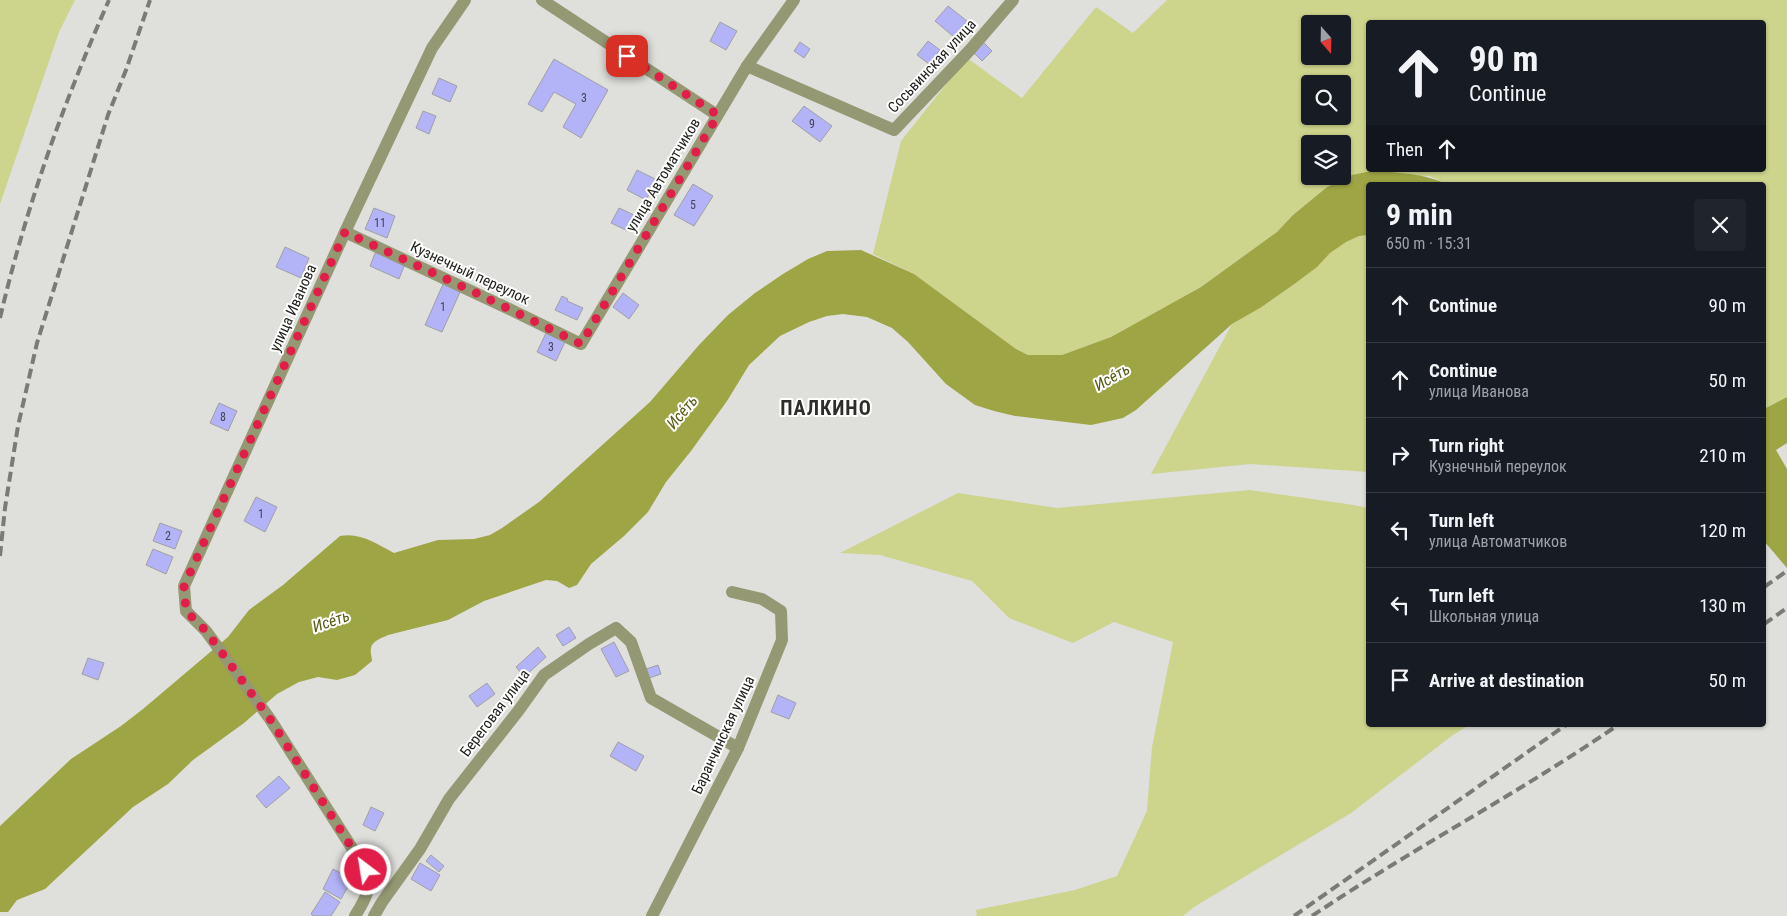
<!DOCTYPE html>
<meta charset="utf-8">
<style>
body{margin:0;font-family:"Roboto Condensed",sans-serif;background:#20242c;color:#f1f3f6;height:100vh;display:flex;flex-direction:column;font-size:19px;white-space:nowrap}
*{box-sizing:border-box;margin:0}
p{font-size:16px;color:#9ea1a6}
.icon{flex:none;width:28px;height:28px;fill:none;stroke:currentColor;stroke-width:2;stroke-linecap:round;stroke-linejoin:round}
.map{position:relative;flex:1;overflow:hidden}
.details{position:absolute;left:1366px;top:182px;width:400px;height:545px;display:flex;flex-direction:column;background:#171b24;border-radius:5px;box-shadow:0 1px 4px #0004}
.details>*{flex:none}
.banner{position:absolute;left:1366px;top:20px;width:400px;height:152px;border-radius:5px;box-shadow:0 1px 4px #0004;background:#171b24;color:#f1f3f6;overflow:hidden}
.needle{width:32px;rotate:160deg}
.tools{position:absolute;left:1301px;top:15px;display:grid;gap:10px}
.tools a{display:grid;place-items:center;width:50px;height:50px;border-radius:5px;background:#171b24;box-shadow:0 1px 4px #0004;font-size:25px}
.pin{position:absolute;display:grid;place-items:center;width:42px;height:42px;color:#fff;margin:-21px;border-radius:10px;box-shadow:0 2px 8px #0006}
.me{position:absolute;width:55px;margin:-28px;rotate:329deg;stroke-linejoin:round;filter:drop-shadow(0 0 4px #0008)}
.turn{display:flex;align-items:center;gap:18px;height:105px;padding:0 20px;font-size:22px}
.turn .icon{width:65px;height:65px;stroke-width:2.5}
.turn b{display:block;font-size:35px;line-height:42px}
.then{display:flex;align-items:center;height:48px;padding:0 20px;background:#0003;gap:10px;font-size:19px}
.round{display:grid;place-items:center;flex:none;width:52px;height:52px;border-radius:5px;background:#20242c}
.head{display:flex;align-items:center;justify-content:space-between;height:85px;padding:0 20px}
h1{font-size:30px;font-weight:700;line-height:38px}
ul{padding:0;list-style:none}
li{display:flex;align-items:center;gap:15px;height:75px;padding:0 20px;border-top:1px solid #363941}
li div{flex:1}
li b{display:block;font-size:19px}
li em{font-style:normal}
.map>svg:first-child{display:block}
.green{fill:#cdd48b;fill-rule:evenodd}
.water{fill:#9ea544}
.building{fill:#b3b3f8;stroke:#a0a0a3}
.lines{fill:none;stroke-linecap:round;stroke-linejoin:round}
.minor{stroke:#959973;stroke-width:12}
.tertiary{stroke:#959973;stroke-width:12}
.rail{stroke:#7a7a78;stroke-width:4;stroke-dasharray:10 5;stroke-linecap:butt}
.route{stroke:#e11d48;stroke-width:9;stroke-dasharray:0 16.2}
.labels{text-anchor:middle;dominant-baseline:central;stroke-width:4;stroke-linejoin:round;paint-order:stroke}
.number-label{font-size:12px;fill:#434454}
.street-label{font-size:15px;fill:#1e1f1d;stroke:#fffffe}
.water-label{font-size:16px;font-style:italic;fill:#575b15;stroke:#fffffe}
.district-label{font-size:20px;font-weight:bold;letter-spacing:1px;fill:#2d2d2b;stroke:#fffffe}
</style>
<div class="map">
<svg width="1787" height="916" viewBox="0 0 1787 916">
<rect width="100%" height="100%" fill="#dfdfdc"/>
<g class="green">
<path d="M 0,0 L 75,0 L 59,32 L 0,204 Z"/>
<path d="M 1167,0 L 1787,0 L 1787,397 L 1764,409 L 1764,185 L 1450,185 L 1429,176 L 1352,175 L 1327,187 L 1293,215 L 1277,232 L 1201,287 L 1111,337 L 1062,355 L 1028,355 L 1016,349 L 914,274 L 873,254 L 901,141 L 967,58 L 1022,98 L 1096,7 L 1133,33 ZM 1369,22 L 1764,22 L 1764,170 L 1369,170 ZM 1310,24 L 1342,24 L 1342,56 L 1310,56 ZM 1310,84 L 1342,84 L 1342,116 L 1310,116 ZM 1310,144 L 1342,144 L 1342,176 L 1310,176 Z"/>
<path d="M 1369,235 L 1369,472 L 1250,464 L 1151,474 L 1232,324 L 1260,308 L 1293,285 L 1316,267 L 1330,253 L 1345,242 L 1359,236 Z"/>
<path d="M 1250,490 L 1347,504 L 1369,508 L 1369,725 L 1469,725 L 1453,735 L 1351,813 L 1194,907 L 1183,916 L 977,916 L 976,910 L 1075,890 L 1117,876 L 1147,811 L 1152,747 L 1173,642 L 1114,622 L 1073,643 L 1009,618 L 972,581 L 880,555 L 840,553 L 958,493 L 1057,508 Z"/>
</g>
<g class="water">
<path d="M 1372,171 C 1403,173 1421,173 1450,185 L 1369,185 L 1369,235 L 1359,236 L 1346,242 L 1330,253 L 1317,267 L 1293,285 L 1260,308 L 1232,324 L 1136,410 L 1123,418 L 1091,425 L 1015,416 L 994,411 L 975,405 L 946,384 L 908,342 L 892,328 L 867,317 L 843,314 L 827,316 L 809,322 L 780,336 L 749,365 L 727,401 L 691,451 L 666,482 L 648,512 L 624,536 L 591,564 L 577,585 L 569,588 L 557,581 L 546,580 L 484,601 L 448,620 L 388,635 C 382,638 372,641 371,648 C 370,653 372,657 372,661 L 355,675 L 337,680 L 318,677 L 299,682 L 277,694 L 244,723 L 193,760 L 168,784 L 133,807 L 45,889 L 17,900 L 8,912 L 0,912 L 0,826 L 71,759 L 121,726 L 143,709 L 228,637 L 249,610 L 283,585 L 340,536 C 360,532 377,544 394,553 L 438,540 L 474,539 L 490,535 L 502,528 L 539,502 L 650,402 L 699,345 L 728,315 L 755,293 L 783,274 L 808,259 L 827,251 L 861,250 L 914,274 L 1016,349 L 1028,355 L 1062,355 L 1111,337 L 1201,287 L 1277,232 L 1293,215 L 1327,187 L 1352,175 Z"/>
<path d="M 1787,397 L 1787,443 L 1776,450 L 1787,469 L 1787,568 L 1764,541 L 1764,409 Z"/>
</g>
<g class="building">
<path d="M 948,6 L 967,21 L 954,37 L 935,21 Z"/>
<path d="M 720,22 L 737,31 L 726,50 L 710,41 Z"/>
<path d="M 928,41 L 940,50 L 929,64 L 917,55 Z"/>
<path d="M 982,41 L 992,51 L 982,61 L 972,51 Z"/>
<path d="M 800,42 L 810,49 L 804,58 L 794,51 Z"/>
<path d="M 554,59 L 608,90 L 581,138 L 563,127 L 576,104 L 554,92 L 542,112 L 528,104 Z"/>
<path d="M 439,78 L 457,86 L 450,102 L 432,94 Z"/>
<path d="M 804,106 L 832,126 L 820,142 L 792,121 Z"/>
<path d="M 423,111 L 436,116 L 429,134 L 416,128 Z"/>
<path d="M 637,170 L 657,180 L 646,200 L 627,190 Z"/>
<path d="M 693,184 L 713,196 L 694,226 L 674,215 Z"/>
<path d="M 374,208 L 395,216 L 387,238 L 365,229 Z"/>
<path d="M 619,208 L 636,216 L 628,231 L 611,223 Z"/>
<path d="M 285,247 L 309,258 L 301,278 L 276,267 Z"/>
<path d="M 376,251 L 405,264 L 399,279 L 370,266 Z"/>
<path d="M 444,282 L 461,290 L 442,332 L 425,325 Z"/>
<path d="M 623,293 L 639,305 L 629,319 L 613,307 Z"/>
<path d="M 562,296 L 568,299 L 567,301 L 583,308 L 577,320 L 555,310 Z"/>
<path d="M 546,333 L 565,342 L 556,361 L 537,352 Z"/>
<path d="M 219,403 L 237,411 L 228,431 L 210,423 Z"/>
<path d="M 256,497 L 277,507 L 265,532 L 244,521 Z"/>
<path d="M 160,523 L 182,531 L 175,549 L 153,541 Z"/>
<path d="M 153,549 L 173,557 L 166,574 L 146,565 Z"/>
<path d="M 569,627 L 576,638 L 563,646 L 556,635 Z"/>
<path d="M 614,642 L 629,671 L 616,677 L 601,649 Z"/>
<path d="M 538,647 L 546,657 L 524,677 L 516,667 Z"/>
<path d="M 88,658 L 104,663 L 98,680 L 82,674 Z"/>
<path d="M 658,665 L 661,674 L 649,678 L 646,669 Z"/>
<path d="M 487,683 L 495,694 L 477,707 L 469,696 Z"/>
<path d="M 778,695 L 796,703 L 789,719 L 771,712 Z"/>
<path d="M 618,742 L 644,756 L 636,771 L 610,756 Z"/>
<path d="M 279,776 L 290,788 L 266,808 L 256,796 Z"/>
<path d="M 371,807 L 384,813 L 375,831 L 363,825 Z"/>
<path d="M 431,855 L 444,866 L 439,872 L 426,861 Z"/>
<path d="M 420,863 L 440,875 L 431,891 L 411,879 Z"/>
<path d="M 333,869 L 352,879 L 341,899 L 323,889 Z"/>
<path d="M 325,892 L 340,902 L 331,916 L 313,916 L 311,914 Z"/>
</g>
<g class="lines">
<g class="minor">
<path d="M 542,0 L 717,115"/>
<path d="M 747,66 L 894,130 L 970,50 L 1013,0"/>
<path d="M 345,232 L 503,306 L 581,344 L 747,66 L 794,0"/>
<path d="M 374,916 L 382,902 L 420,849 L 449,799 L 519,710 L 544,675 L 589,644 L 616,628 L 631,642 L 651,698 L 738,748"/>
<path d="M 652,916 L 738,748 L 782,640 L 781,611 L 762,599 L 732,592"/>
</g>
<path class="tertiary" d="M 355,916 C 366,898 371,891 366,870 L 270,719 L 206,631 L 186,611 L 184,586 L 345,232 L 432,48 L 465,0"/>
<g class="rail">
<path d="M 0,318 C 26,207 63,104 109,0"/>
<path d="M 0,556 L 5,508 L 18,426 L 37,343 L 108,115 L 126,70 L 150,0"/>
<path d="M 1764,587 L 1787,571"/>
<path d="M 1764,624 L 1787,608"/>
<path d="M 1294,916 L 1566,725"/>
<path d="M 1312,916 C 1412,849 1519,793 1618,725"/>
</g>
</g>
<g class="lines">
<path class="route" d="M 366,870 L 270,719 L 206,631 L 186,611 L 184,586 L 345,232 L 472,291 L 581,344 L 718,115 L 627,56"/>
</g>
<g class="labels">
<g class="number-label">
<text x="584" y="98">3</text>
<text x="812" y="124">9</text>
<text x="693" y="205">5</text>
<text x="380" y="223">11</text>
<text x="443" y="307">1</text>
<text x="551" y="347">3</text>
<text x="223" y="417">8</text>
<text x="261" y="514">1</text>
<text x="168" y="536">2</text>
</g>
<g class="street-label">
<text transform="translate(932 66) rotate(-47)">Сосьвинская улица</text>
<text transform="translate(663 175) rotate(-59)">улица Автоматчиков</text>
<text transform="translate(470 273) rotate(25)">Кузнечный переулок</text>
<text transform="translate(293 308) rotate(-66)">улица Иванова</text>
<text transform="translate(495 713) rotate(-53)">Береговая улица</text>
<text transform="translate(723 735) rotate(-65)">Баранчинская улица</text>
</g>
<g class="water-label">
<text transform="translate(1112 377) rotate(-30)">Исе́ть</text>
<text transform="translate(682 412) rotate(-50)">Исе́ть</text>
<text transform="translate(331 621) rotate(-19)">Исе́ть</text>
</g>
<g class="district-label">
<text x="826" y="408">ПАЛКИНО</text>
</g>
</g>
</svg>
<div class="tools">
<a><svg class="needle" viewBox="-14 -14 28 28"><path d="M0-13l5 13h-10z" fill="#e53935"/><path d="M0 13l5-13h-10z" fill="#9ea1a6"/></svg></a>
<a><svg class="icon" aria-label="search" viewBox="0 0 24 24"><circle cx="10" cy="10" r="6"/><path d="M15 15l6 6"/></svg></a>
<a><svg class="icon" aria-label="layers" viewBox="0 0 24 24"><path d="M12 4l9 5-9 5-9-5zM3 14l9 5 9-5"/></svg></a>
</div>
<div class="pin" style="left:627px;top:56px;background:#d93025"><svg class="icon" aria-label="arrive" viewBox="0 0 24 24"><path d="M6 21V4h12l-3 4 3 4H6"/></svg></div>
<svg class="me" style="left:366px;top:870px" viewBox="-20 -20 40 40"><circle r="17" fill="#e11d48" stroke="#fff" stroke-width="3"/><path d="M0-11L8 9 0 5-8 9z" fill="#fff"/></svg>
<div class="banner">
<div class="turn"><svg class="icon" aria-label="ahead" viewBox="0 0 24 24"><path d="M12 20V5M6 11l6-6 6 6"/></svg><div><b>90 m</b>Continue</div></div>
<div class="then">Then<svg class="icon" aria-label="ahead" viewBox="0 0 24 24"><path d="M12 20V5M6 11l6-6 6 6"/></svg></div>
</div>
<section class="details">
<div class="head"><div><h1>9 min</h1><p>650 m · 15:31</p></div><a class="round"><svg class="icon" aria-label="close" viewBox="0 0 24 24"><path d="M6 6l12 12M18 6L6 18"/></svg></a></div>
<ul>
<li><svg class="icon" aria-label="ahead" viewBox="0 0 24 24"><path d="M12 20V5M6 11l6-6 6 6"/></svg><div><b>Continue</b></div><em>90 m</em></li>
<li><svg class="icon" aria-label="ahead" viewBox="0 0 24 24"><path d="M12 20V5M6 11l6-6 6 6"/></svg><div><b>Continue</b><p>улица Иванова</p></div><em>50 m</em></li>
<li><svg class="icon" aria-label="right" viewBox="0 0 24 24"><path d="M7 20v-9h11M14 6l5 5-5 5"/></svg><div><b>Turn right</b><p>Кузнечный переулок</p></div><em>210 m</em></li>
<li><svg class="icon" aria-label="left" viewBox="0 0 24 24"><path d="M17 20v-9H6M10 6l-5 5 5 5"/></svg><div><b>Turn left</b><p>улица Автоматчиков</p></div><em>120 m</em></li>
<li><svg class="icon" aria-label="left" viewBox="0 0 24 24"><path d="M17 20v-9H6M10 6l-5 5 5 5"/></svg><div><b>Turn left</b><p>Школьная улица</p></div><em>130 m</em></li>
<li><svg class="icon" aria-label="arrive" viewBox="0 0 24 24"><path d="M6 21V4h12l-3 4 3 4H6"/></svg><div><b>Arrive at destination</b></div><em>50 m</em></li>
</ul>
</section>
</div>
